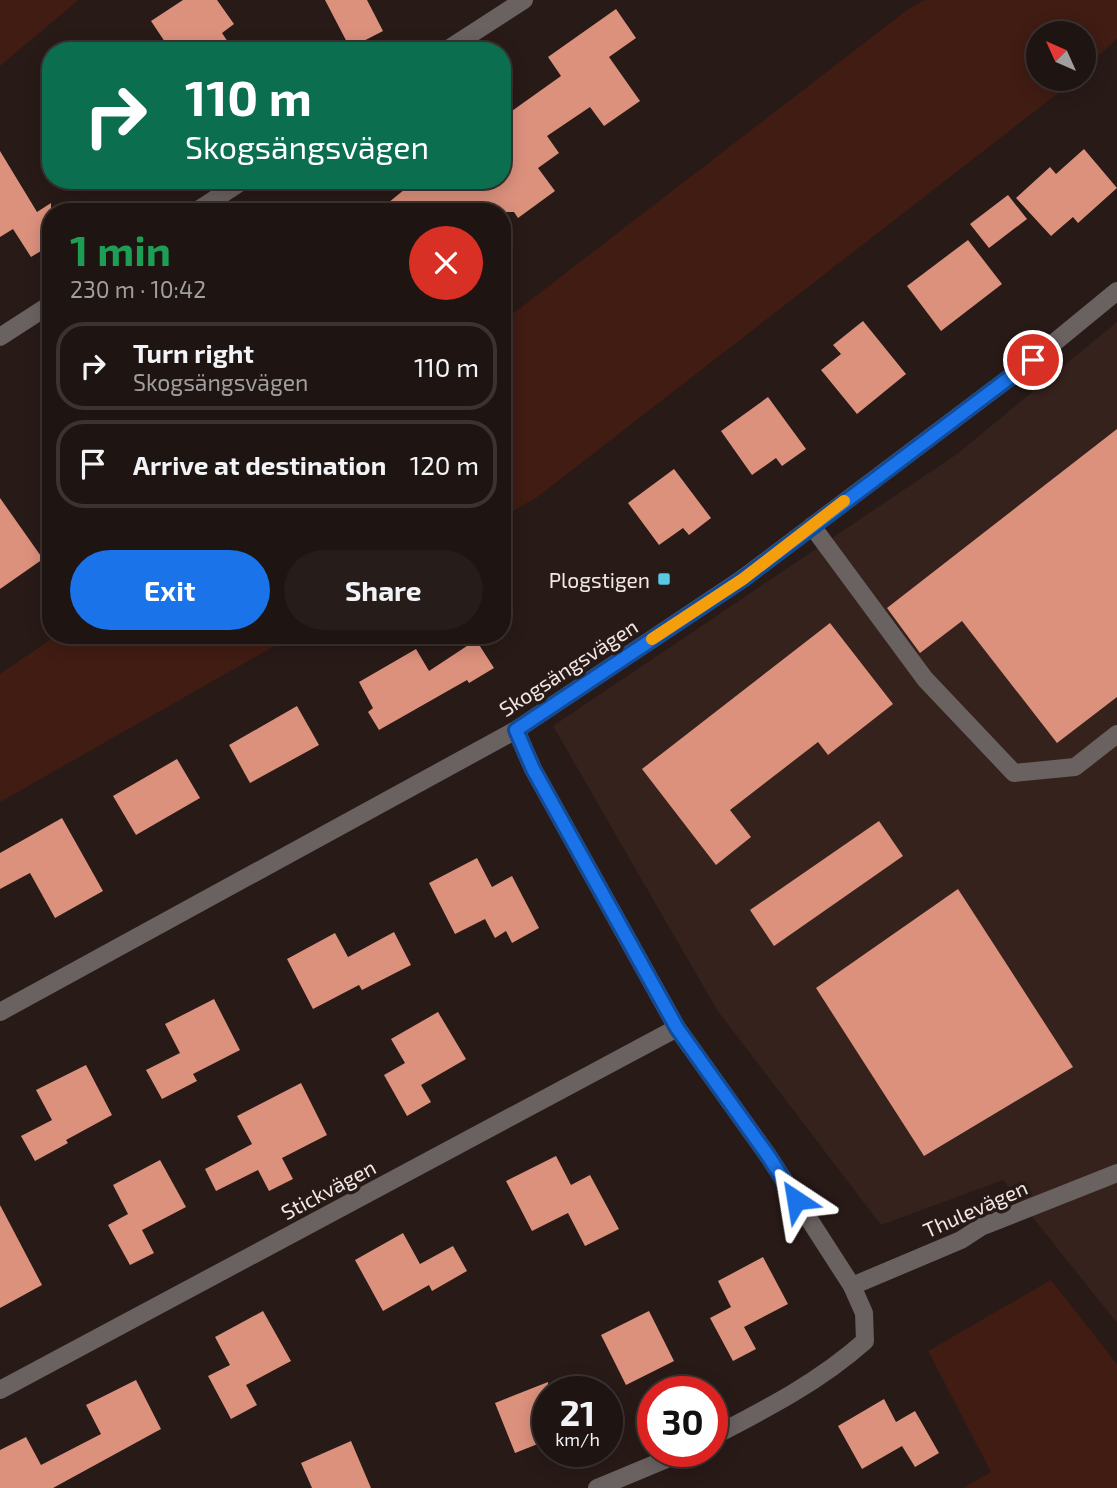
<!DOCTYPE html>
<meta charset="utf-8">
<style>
body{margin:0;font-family:"Exo 2",sans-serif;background:#261d1a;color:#f1f3f6;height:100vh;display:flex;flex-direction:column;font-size:26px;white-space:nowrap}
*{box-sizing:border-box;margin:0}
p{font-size:23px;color:#a19e9f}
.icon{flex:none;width:38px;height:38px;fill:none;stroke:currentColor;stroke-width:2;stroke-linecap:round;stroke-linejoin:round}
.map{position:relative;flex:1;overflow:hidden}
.drawer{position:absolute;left:42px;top:203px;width:469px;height:441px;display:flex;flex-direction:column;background:#1e1411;border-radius:28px;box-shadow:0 4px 18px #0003,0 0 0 2px #3c3331}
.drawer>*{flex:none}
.banner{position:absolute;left:42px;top:42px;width:469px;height:147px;border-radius:28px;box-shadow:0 4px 18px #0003,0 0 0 2px #3c3331;background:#0b6e4f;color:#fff;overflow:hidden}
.needle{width:46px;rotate:315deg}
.tools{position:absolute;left:1026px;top:21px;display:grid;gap:14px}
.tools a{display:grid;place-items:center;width:70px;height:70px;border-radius:50%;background:#1e1411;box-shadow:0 4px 18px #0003,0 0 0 2px #3c3331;font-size:35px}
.speed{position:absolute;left:532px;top:1376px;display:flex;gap:14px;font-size:35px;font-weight:700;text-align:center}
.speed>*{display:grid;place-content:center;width:91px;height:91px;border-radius:50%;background:#1e1411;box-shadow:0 4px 18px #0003,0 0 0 2px #3c3331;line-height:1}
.speed small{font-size:18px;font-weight:400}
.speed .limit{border:10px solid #d22;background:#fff;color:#111}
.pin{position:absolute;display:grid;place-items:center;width:60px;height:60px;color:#fff;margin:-30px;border:4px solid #fff;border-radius:50%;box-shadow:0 2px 7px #0007}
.me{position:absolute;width:77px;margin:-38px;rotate:327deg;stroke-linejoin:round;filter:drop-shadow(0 0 5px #0008)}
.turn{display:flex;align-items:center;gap:24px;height:147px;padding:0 28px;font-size:32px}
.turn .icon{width:91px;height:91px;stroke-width:2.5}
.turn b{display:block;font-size:49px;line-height:60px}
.round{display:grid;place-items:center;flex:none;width:74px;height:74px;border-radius:37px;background:#261d1a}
.summary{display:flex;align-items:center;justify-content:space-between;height:119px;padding:0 28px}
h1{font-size:42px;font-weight:700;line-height:52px;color:#1e9e55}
.button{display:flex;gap:14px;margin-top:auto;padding:14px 28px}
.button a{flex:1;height:80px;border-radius:42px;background:#1a73e8;color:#fff;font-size:28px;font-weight:700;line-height:80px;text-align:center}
.button a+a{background:#261d1a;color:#f1f3f6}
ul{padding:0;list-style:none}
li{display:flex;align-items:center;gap:21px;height:88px;margin:0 14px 10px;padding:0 14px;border:4px solid #3c3331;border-radius:28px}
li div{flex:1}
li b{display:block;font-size:26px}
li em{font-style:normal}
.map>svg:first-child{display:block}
.built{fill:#36221c}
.green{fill:#401c13}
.building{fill:#dc917d}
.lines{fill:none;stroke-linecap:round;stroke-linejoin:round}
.minor{stroke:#6a6260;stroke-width:18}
.route-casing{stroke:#114b97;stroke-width:18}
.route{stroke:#1a73e8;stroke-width:12}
.slow{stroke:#f59e0b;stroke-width:12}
.poi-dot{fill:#58c9e3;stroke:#281a17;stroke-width:2.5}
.labels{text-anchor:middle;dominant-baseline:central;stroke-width:7;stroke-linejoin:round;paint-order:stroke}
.poi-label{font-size:21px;fill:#f1e7e4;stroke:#281a17;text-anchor:end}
.street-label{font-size:21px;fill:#f1e7e4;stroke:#281a17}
</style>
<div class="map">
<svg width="1117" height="1488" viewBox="0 0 1117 1488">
<rect width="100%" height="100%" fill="#281a17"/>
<path class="built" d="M 1117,322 L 1117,1323 L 1003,1180 L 881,1225 L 717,1010 L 553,726 L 957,454 Z"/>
<g class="green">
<path d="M 0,0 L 78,0 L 0,66 Z"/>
<path d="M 925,0 L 1117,0 L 1117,39 L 1083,70 L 1083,33 L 1038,33 L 1038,79 L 1074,79 L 1057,94 L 536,498 L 502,517 L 502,322 L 911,7 Z"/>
<path d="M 57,635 L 294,635 L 0,802 L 0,674 Z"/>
<path d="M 1051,1280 L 1117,1364 L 1117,1488 L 963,1488 L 991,1472 L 928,1351 Z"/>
</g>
<g class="building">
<path d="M 183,0 L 217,0 L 234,24 L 222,33 L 234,51 L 171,51 L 151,21 Z"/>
<path d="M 325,0 L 367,0 L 383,31 L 350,48 Z"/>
<path d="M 616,9 L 636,38 L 609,57 L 640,101 L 604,126 L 590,107 L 547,136 L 559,153 L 538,168 L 555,191 L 518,218 L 514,212 L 377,212 L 416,180 L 502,180 L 502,118 L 561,76 L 548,57 Z"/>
<path d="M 1084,149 L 1117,188 L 1078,223 L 1073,217 L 1051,236 L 1016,198 L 1050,167 L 1056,174 Z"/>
<path d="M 0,151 L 37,212 L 51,203 L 51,245 L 31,257 L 13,229 L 0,237 Z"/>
<path d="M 1008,195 L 1027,219 L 989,248 L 970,224 Z"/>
<path d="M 968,240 L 1002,284 L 941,331 L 907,286 Z"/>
<path d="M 863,321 L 906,374 L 857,414 L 821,370 L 841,354 L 833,345 Z"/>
<path d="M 768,397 L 806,449 L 782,466 L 776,458 L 752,475 L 721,431 Z"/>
<path d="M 1117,429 L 1117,697 L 1057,743 L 962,621 L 920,653 L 887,608 Z"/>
<path d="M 674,469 L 711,518 L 689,535 L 683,528 L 659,545 L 628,503 Z"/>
<path d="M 0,498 L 43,559 L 0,589 Z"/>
<path d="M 830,623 L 893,704 L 828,755 L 818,742 L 730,810 L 751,837 L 716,865 L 642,769 Z"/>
<path d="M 476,640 L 494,668 L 469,683 L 467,680 L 379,730 L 368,712 L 373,708 L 359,682 L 416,649 L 429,671 Z"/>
<path d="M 297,706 L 319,745 L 250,783 L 229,745 Z"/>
<path d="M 177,759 L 200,798 L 136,835 L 113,796 Z"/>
<path d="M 62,818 L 103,891 L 55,918 L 30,873 L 0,889 L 0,853 Z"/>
<path d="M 879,821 L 903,856 L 774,946 L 750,910 Z"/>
<path d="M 477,858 L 492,887 L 512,876 L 539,928 L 512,943 L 506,931 L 495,938 L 485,919 L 455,934 L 429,883 Z"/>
<path d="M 958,889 L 1073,1067 L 924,1156 L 816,988 Z"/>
<path d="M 394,932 L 411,965 L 362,990 L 359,985 L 313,1009 L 287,959 L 335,933 L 348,957 Z"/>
<path d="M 214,999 L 240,1050 L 193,1074 L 197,1081 L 162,1099 L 146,1070 L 180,1053 L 165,1024 Z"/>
<path d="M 438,1012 L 466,1059 L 421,1085 L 431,1102 L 407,1116 L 384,1075 L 405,1063 L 391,1039 Z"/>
<path d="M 86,1065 L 112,1115 L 66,1140 L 68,1143 L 35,1161 L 21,1136 L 52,1120 L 36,1090 Z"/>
<path d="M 301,1083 L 327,1135 L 282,1158 L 293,1179 L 269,1191 L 258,1170 L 216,1191 L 205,1169 L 252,1144 L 237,1116 Z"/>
<path d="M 556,1156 L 571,1185 L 590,1175 L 619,1229 L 585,1246 L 568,1213 L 532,1231 L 506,1181 Z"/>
<path d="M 160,1160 L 186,1207 L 142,1230 L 154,1253 L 130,1265 L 108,1225 L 128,1214 L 113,1185 Z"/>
<path d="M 0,1205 L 42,1285 L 0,1308 Z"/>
<path d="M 403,1233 L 420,1264 L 453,1246 L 467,1271 L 432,1291 L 429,1285 L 383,1311 L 355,1260 Z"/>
<path d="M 763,1257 L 788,1304 L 744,1327 L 756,1349 L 733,1361 L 710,1318 L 731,1307 L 718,1281 Z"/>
<path d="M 263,1311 L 291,1361 L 246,1385 L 257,1405 L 231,1419 L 208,1376 L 230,1365 L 215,1337 Z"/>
<path d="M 649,1311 L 674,1361 L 626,1385 L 601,1335 Z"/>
<path d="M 136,1380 L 161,1429 L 53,1488 L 0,1488 L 0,1450 L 26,1437 L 41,1465 L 101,1434 L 86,1405 Z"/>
<path d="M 548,1382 L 548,1440 L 515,1453 L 495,1403 Z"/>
<path d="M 884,1399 L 896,1422 L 915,1411 L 939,1453 L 915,1467 L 902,1446 L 862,1469 L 838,1426 Z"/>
<path d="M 351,1441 L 371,1488 L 312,1488 L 301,1463 Z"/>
</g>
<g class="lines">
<g class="minor">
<path d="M 445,51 L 524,0"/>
<path d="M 195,212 L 244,180"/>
<path d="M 0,337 L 51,304"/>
<path d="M 812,526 L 925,679 L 1014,773 L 1075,767 L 1117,734"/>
<path d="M 516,730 L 533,769 L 677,1028 L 769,1157 L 852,1286 L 864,1313 L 865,1341 C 819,1382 766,1409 712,1437"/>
<path d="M 0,1012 L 516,730 L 742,579 L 1033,360 L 1117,291"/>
<path d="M 852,1286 L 961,1240 L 981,1227 L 1117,1173"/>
<path d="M 0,1390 L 677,1028"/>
<path d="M 597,1488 L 686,1451"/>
</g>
</g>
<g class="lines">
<defs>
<path id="route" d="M 796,1200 L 769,1157 L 677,1028 L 533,769 L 516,730 L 743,579 L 1033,360"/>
</defs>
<use href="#route" class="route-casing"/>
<use href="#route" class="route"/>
<path class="slow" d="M 652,639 L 743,579 L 844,501"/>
</g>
<rect class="poi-dot" x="657" y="572" width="14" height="14" rx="3.5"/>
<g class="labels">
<g class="poi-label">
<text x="650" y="579">Plogstigen</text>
</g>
<g class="street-label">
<text transform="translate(568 667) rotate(-33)">Skogsängsvägen</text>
<text transform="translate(328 1189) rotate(-28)">Stickvägen</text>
<text transform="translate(975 1208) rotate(-24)">Thulevägen</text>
</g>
</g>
</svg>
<div class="tools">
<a><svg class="needle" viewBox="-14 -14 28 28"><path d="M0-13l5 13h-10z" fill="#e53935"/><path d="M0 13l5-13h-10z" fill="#a19e9f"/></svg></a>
</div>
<div class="speed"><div>21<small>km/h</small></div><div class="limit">30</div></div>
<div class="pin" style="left:1033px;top:360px;background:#d93025"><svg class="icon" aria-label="arrive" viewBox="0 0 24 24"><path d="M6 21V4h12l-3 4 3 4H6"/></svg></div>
<svg class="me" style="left:796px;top:1200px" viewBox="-20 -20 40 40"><path d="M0-17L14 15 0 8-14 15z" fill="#1a73e8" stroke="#fff" stroke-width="4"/></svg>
<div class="banner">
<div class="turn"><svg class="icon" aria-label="right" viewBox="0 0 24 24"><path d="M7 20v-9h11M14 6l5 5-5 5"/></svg><div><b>110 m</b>Skogsängsvägen</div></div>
</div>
<section class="drawer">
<div class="summary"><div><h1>1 min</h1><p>230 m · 10:42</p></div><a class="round" style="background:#d93025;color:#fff"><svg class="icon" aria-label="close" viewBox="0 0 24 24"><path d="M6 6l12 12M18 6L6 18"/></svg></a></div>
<ul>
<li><svg class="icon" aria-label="right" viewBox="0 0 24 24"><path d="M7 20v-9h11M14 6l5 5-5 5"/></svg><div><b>Turn right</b><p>Skogsängsvägen</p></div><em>110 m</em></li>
<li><svg class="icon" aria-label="arrive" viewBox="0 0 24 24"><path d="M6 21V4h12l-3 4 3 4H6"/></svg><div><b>Arrive at destination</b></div><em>120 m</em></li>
</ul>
<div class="button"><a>Exit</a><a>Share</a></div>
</section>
</div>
